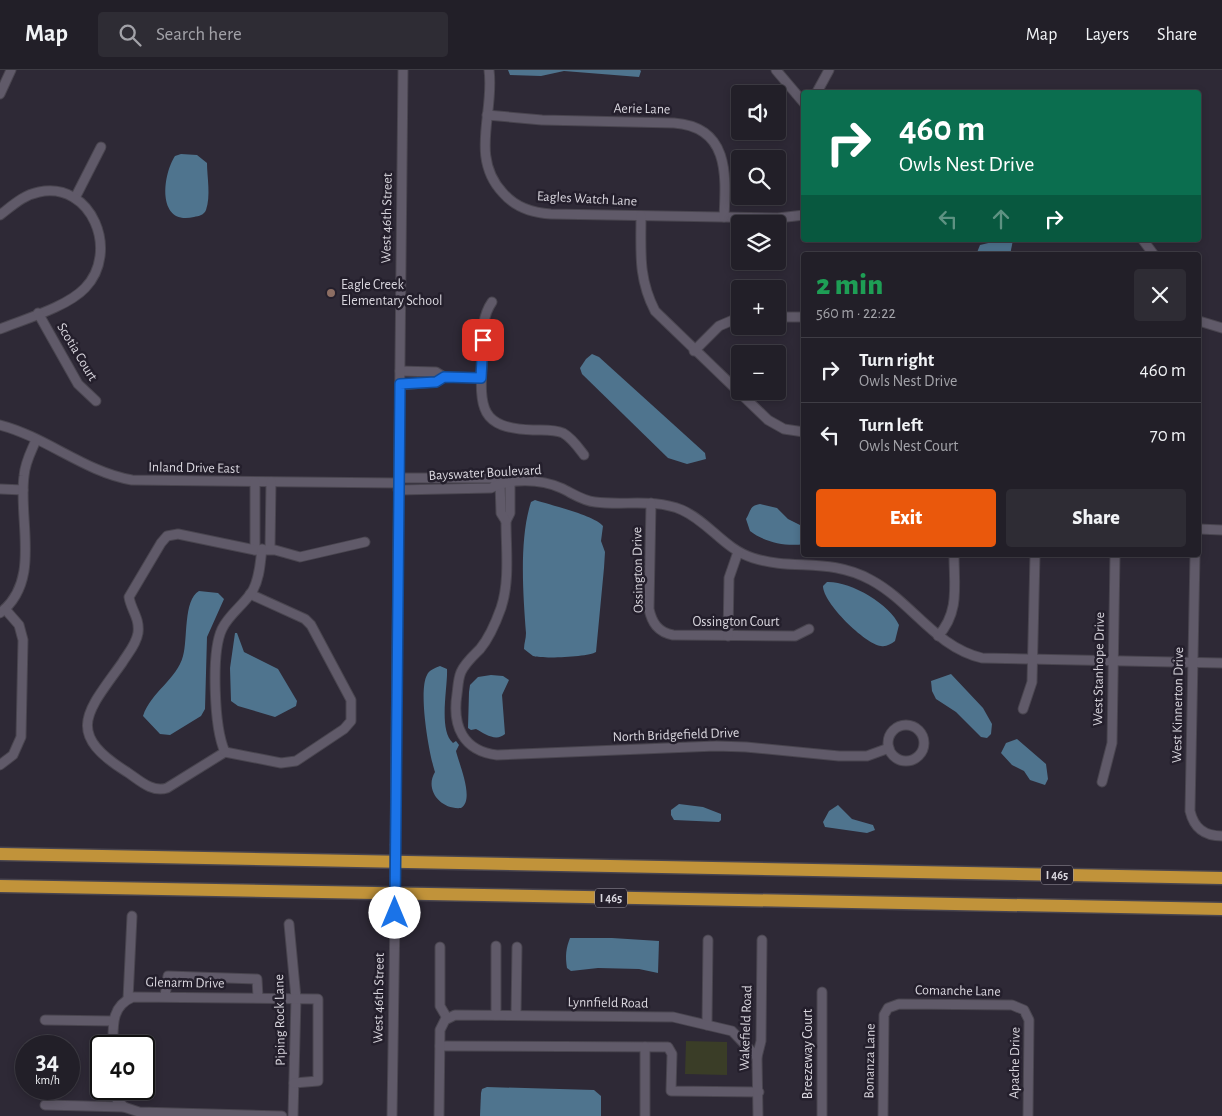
<!DOCTYPE html>
<meta charset="utf-8">
<style>
body{margin:0;font-family:"Alegreya Sans",sans-serif;background:#2e2c34;color:#f1f3f6;height:100vh;display:flex;flex-direction:column;font-size:19px;white-space:nowrap}
*{box-sizing:border-box;margin:0}
p{font-size:16px;color:#a2a2a8}
.icon{flex:none;width:28px;height:28px;fill:none;stroke:currentColor;stroke-width:2;stroke-linecap:round;stroke-linejoin:round}
.map{position:relative;flex:1;overflow:hidden}
.drawer{position:absolute;left:801px;top:182px;width:400px;height:305px;display:flex;flex-direction:column;background:#221f28;border-radius:5px;box-shadow:0 2px 8px #0003,0 0 0 1px #3f3d45}
.drawer>*{flex:none}
.top-card{position:absolute;left:801px;top:20px;width:400px;height:152px;border-radius:5px;box-shadow:0 2px 8px #0003,0 0 0 1px #3f3d45;background:#0b6e4f;color:#fff;overflow:hidden}
.buttons{position:absolute;left:731px;top:15px;display:grid;gap:10px}
.buttons a{display:grid;place-items:center;width:55px;height:55px;border-radius:5px;background:#221f28;box-shadow:0 2px 8px #0003,0 0 0 1px #3f3d45;font-size:25px}
.speed{position:absolute;left:15px;top:965px;display:flex;gap:10px;font-size:25px;font-weight:700;text-align:center}
.speed>*{display:grid;place-content:center;width:65px;height:65px;border-radius:50%;background:#221f28;box-shadow:0 2px 8px #0003,0 0 0 1px #3f3d45;line-height:1}
.speed small{font-size:12px;font-weight:400}
.speed .limit{border:2px solid #111;border-radius:8px;background:#fff;color:#111}
.pin{position:absolute;display:grid;place-items:center;width:42px;height:42px;color:#fff;margin:-21px;border-radius:10px;box-shadow:0 2px 8px #0006}
.me{position:absolute;width:55px;margin:-28px;rotate:0deg;stroke-linejoin:round;filter:drop-shadow(0 0 4px #0008)}
.turn{display:flex;align-items:center;gap:18px;height:105px;padding:0 15px;font-size:22px}
.turn .icon{width:65px;height:65px;stroke-width:2.5}
.turn b{display:block;font-size:35px;line-height:42px}
.lanes{display:flex;align-items:center;height:48px;padding:0 15px;background:#0003;justify-content:center;gap:25px;direction:ltr}
.lanes .off{opacity:.35}
.round{display:grid;place-items:center;flex:none;width:52px;height:52px;border-radius:5px;background:#2e2c34}
.overview{display:flex;align-items:center;justify-content:space-between;height:85px;padding:0 15px}
h1{font-size:30px;font-weight:800;line-height:38px;color:#1e9e55}
.action{display:flex;gap:10px;margin-top:auto;padding:10px 15px}
.action a{flex:1;height:58px;border-radius:5px;background:#ea580c;color:#fff;font-size:20px;font-weight:800;line-height:58px;text-align:center}
.action a+a{background:#2e2c34;color:#f1f3f6}
ul{padding:0;list-style:none}
li{display:flex;align-items:center;gap:15px;height:65px;padding:0 15px;border-top:1px solid #3f3d45}
li div{flex:1}
li b{display:block;font-size:19px}
li em{font-style:normal}
header{display:flex;align-items:center;gap:30px;box-sizing:border-box;height:70px;padding:0 25px;background:#221f28;border-bottom:1px solid #3f3d45}
header strong{font-size:24px}
nav{display:flex;gap:28px;margin-inline-start:auto;font-size:18px}
.search{width:350px;height:45px;background:#2e2c34;display:flex;align-items:center;gap:12px;box-sizing:border-box;padding:0 18px;border-radius:5px;color:#a2a2a8;font-size:19px}
.map>svg:first-child{display:block}
.green{fill:#3a3d27}
.water{fill:#4f748e}
.lines{fill:none;stroke-linecap:round;stroke-linejoin:round}
.minor-casing{stroke:#49454f;stroke-width:11}
.highway-casing{stroke:#49454f;stroke-width:15}
.minor{stroke:#605a69;stroke-width:9}
.highway{stroke:#c1933a;stroke-width:12}
.minor-bridge-casing{stroke:#49454f;stroke-width:11;stroke-linecap:butt}
.minor-bridge{stroke:#605a69;stroke-width:9}
.route-casing{stroke:#114b97;stroke-width:12}
.route{stroke:#1a73e8;stroke-width:9}
.education-dot{fill:#8d6e63;stroke:#241f2c;stroke-width:2}
.labels{text-anchor:middle;dominant-baseline:central;stroke-width:5;stroke-linejoin:round;paint-order:stroke}
.shield{fill:#241f2c;stroke:#a39fa9;stroke-width:1}
.shield-label{font-size:12px;font-weight:bold;fill:#d9d6de}
.street-label{font-size:14px;fill:#d9d6de;stroke:#241f2c}
.poi-label{font-size:14px;fill:#d9d6de;stroke:#241f2c;text-anchor:start}
</style>
<header>
<strong>Map</strong>
<div class="search"><svg class="icon" aria-label="search" viewBox="0 0 24 24"><circle cx="10" cy="10" r="6"/><path d="M15 15l6 6"/></svg>Search here</div>
<nav><a>Map</a><a>Layers</a><a>Share</a></nav>
</header>
<div class="map">
<svg width="1222" height="1046" viewBox="0 0 1222 1046">
<rect width="100%" height="100%" fill="#2e2936"/>
<path class="green" d="M 686,971 L 727,972 L 727,1005 L 685,1004 Z"/>
<g class="water">
<path d="M 508,0 L 640,0 L 641,1 L 639,7 L 564,1 L 541,6 L 510,5 Z"/>
<path d="M 181,84 L 197,85 L 207,93 C 207,107 211,126 206,140 C 204,145 199,146 194,147 C 157,156 162,106 175,86 Z"/>
<path d="M 1001,170 L 1013,170 L 1010,185 L 976,185 L 980,175 Z"/>
<path d="M 592,284 L 599,287 L 705,383 L 706,389 L 687,394 L 668,388 L 582,304 L 580,298 L 586,289 Z"/>
<path d="M 535,430 C 550,435 594,445 603,456 L 601,471 L 605,482 L 604,498 L 596,582 C 589,587 543,589 533,586 C 530,584 527,581 524,579 C 524,573 526,569 526,563 C 523,524 519,469 531,432 Z"/>
<path d="M 760,434 L 777,438 L 788,449 L 802,456 L 804,474 C 786,477 764,472 750,461 L 746,449 C 751,441 749,436 760,434 Z"/>
<path d="M 827,512 C 850,511 890,534 899,555 L 895,571 C 891,574 886,577 881,576 C 865,574 823,533 823,516 Z"/>
<path d="M 199,521 L 218,523 L 224,529 L 207,567 L 205,639 L 201,646 L 170,665 L 160,664 L 143,646 C 151,622 177,609 183,586 C 188,570 183,530 199,521 Z"/>
<path d="M 235,563 L 237,563 L 244,582 L 278,599 L 297,631 L 296,636 L 275,647 L 238,636 L 231,631 L 230,598 Z"/>
<path d="M 440,596 L 447,599 C 448,617 438,660 453,673 L 456,671 L 459,675 L 456,681 C 459,694 475,730 461,738 C 441,740 424,720 435,702 C 429,684 418,621 427,605 C 429,600 435,598 440,596 Z"/>
<path d="M 951,604 L 983,638 L 992,654 L 991,664 L 987,668 L 981,667 L 956,642 L 936,629 L 932,621 L 931,611 Z"/>
<path d="M 491,605 L 503,606 L 509,610 L 502,625 L 505,664 C 496,672 485,664 476,659 L 471,660 L 468,658 L 469,622 L 470,615 L 478,607 Z"/>
<path d="M 1017,669 L 1046,694 L 1048,709 L 1045,715 L 1030,710 L 1024,701 L 1012,695 L 1001,683 L 1006,673 Z"/>
<path d="M 679,734 L 703,737 L 721,744 L 721,750 L 719,752 L 674,750 L 671,745 L 671,740 Z"/>
<path d="M 838,735 L 852,749 L 873,755 L 875,760 L 867,763 L 825,757 L 823,752 L 829,741 Z"/>
<path d="M 570,868 L 612,868 L 659,871 L 658,903 L 639,899 L 598,898 L 571,901 L 567,898 C 565,886 566,878 570,868 Z"/>
<path d="M 487,1017 L 594,1020 L 601,1026 L 601,1046 L 480,1046 L 481,1023 L 482,1019 Z"/>
</g>
<g class="lines">
<defs>
<g id="minor">
<path d="M 489,0 C 495,42 469,87 503,123 C 515,137 532,143 551,144 L 778,148 L 804,145"/>
<path d="M 776,0 L 804,33"/>
<path d="M 817,22 L 829,0"/>
<path d="M 0,24 L 11,0"/>
<path d="M 487,45 L 542,50 L 674,53 C 730,57 726,106 724,147"/>
<path d="M 75,128 L 101,77"/>
<path d="M 0,145 C 12,136 23,125 39,122 C 92,111 120,182 85,218 C 67,237 25,249 0,259"/>
<path d="M 641,146 C 641,182 638,208 655,241 L 768,350 L 784,359 L 804,362"/>
<path d="M 1143,170 L 1154,185"/>
<path d="M 492,232 C 480,249 483,271 482,291 C 480,338 479,358 533,360 C 543,360 554,359 563,363 C 572,368 578,377 584,385"/>
<path d="M 38,243 L 78,314 L 96,331"/>
<path d="M 778,247 L 804,247"/>
<path d="M 1199,251 L 1222,258"/>
<path d="M 694,281 L 719,256 L 740,247"/>
<path d="M 400,301 L 436,302 L 444,307"/>
<path d="M 400,315 L 436,312 L 444,307 L 481,308"/>
<path d="M 0,355 C 46,367 85,402 132,410 L 398,413"/>
<path d="M 399,408 L 492,408 L 500,413"/>
<path d="M 510,412 L 510,443 L 506,451 C 506,479 510,511 501,538 C 496,552 490,567 480,579 C 473,586 465,593 461,602 C 458,609 458,617 457,624 C 452,656 463,681 497,685 L 716,676 L 746,677 L 839,686 L 867,686 L 889,678"/>
<path d="M 500,413 L 501,443 L 506,451"/>
<path d="M 0,419 L 23,420"/>
<path d="M 398,420 L 491,418 C 510,408 541,409 561,418 C 572,423 583,431 595,432 C 624,436 654,428 682,440 C 709,452 724,479 753,488 C 794,501 829,487 871,510 C 912,532 935,577 982,588 L 1222,593"/>
<path d="M 651,433 L 649,539 C 652,553 658,562 673,565 L 795,566 L 809,559"/>
<path d="M 1199,459 L 1222,460"/>
<path d="M 270,479 L 271,412"/>
<path d="M 255,480 L 255,412"/>
<path d="M 1195,485 L 1190,741 C 1194,758 1204,766 1222,766"/>
<path d="M 0,543 C 42,511 18,451 24,406 C 25,392 31,382 36,370"/>
<path d="M 728,566 L 729,508 L 738,482"/>
<path d="M 938,566 C 960,542 954,515 954,485"/>
<path d="M 1023,639 L 1032,612 L 1035,485"/>
<circle cx="906" cy="673" r="18"/>
<path d="M 225,682 L 167,718 C 152,723 139,710 127,702 C 64,663 87,642 122,593 C 128,583 136,575 138,563 C 140,548 131,540 129,527 L 161,473 L 167,466 L 178,464 L 255,480 L 275,480 L 300,487 L 365,472"/>
<path d="M 225,682 L 281,693 L 296,691 L 344,659 L 351,651 L 351,630 L 311,555 L 305,549 L 250,524"/>
<path d="M 225,682 C 214,658 211,582 222,559 C 229,544 245,534 253,520 C 260,507 260,493 262,479"/>
<path d="M 0,695 L 13,685 L 21,667 L 23,570 L 19,555 L 5,539"/>
<path d="M 1102,712 L 1112,673 L 1115,485"/>
<path d="M 395,774 L 403,0"/>
<path d="M 289,854 L 296,928 L 293,1046"/>
<path d="M 440,877 L 440,936 L 447,948"/>
<path d="M 165,926 L 168,906 L 257,909 L 258,927"/>
<path d="M 128,929 L 132,846"/>
<path d="M 496,945 L 496,876"/>
<path d="M 516,945 L 517,877"/>
<path d="M 45,950 L 113,951"/>
<path d="M 707,955 L 708,870"/>
<path d="M 113,976 C 113,956 111,936 133,927 L 318,929 L 318,1011 L 294,1013"/>
<path d="M 440,976 L 668,977 L 672,984 L 671,1021 L 759,1022"/>
<path d="M 113,1019 L 117,1030 L 124,1037"/>
<path d="M 45,1035 L 124,1037 L 139,1042 L 282,1046"/>
<path d="M 392,1046 L 395,843"/>
<path d="M 439,1046 L 440,960 L 445,950 L 455,945 L 673,947 L 732,961 L 757,987"/>
<path d="M 645,1046 L 645,977"/>
<path d="M 758,1046 L 757,987 L 761,971 L 762,870"/>
<path d="M 822,1046 L 822,922"/>
<path d="M 883,1046 L 884,945 L 888,938 L 899,934 L 1012,935 L 1024,940 L 1029,950 L 1028,1046"/>
</g>
<g id="highway">
<path d="M 0,784 L 1222,808"/>
<path d="M 0,816 L 1222,839"/>
</g>
</defs>
<use href="#minor" class="minor-casing"/>
<use href="#highway" class="highway-casing"/>
<use href="#minor" class="minor"/>
<use href="#highway" class="highway"/>
<defs>
<path id="minor-bridge" d="M 395,843 L 395,774"/>
</defs>
<use href="#minor-bridge" class="minor-bridge-casing"/>
<use href="#minor-bridge" class="minor-bridge"/>
</g>
<g class="lines">
<defs>
<path id="route" d="M 395,843 L 400,314 L 436,312 L 444,307 L 481,308 L 483,270"/>
</defs>
<use href="#route" class="route-casing"/>
<use href="#route" class="route"/>
</g>
<circle class="education-dot" cx="331" cy="223" r="5"/>
<g class="labels">
<g class="shield">
<rect x="1041" y="795.5" width="32" height="19" rx="4"/>
<rect x="595" y="818.5" width="32" height="19" rx="4"/>
</g>
<g class="shield-label">
<text x="1057" y="805">I 465</text>
<text x="611" y="828">I 465</text>
</g>
<g class="street-label">
<text transform="translate(642 39) rotate(1)">Aerie Lane</text>
<text transform="translate(587 129) rotate(3)">Eagles Watch Lane</text>
<text transform="translate(387 148) rotate(-89)">West 46th Street</text>
<text transform="translate(77 282) rotate(59)">Scotia Court</text>
<text transform="translate(194 398) rotate(1)">Inland Drive East</text>
<text transform="translate(485 403) rotate(-3)">Bayswater Boulevard</text>
<text transform="translate(638 500) rotate(-91)">Ossington Drive</text>
<text x="736" y="552">Ossington Court</text>
<text transform="translate(1099 599) rotate(-89)">West Stanhope Drive</text>
<text transform="translate(1178 635) rotate(-89)">West Kinnerton Drive</text>
<text transform="translate(676 665) rotate(-2)">North Bridgefield Drive</text>
<text transform="translate(185 913) rotate(1)">Glenarm Drive</text>
<text transform="translate(958 921) rotate(1)">Comanche Lane</text>
<text transform="translate(379 928) rotate(-89)">West 46th Street</text>
<text transform="translate(608 933) rotate(1)">Lynnfield Road</text>
<text transform="translate(280 950) rotate(-91)">Piping Rock Lane</text>
<text transform="translate(746 958) rotate(-88)">Wakefield Road</text>
<text transform="translate(808 984) rotate(-90)">Breezeway Court</text>
<text transform="translate(870 991) rotate(-89)">Bonanza Lane</text>
<text transform="translate(1015 993) rotate(-89)">Apache Drive</text>
</g>
<g class="poi-label">
<text x="341" y="215">Eagle Creek<tspan x="341" dy="16">Elementary School</tspan></text>
</g>
</g>
</svg>
<div class="buttons">
<a><svg class="icon" aria-label="sound" viewBox="0 0 24 24"><path d="M4 9h4l5-4v14l-5-4H4zM17 9q2 3 0 6"/></svg></a>
<a><svg class="icon" aria-label="search" viewBox="0 0 24 24"><circle cx="10" cy="10" r="6"/><path d="M15 15l6 6"/></svg></a>
<a><svg class="icon" aria-label="layers" viewBox="0 0 24 24"><path d="M12 4l9 5-9 5-9-5zM3 14l9 5 9-5"/></svg></a>
<a>+</a>
<a>−</a>
</div>
<div class="speed"><div>34<small>km/h</small></div><div class="limit">40</div></div>
<div class="pin" style="left:483px;top:270px;background:#d93025"><svg class="icon" aria-label="arrive" viewBox="0 0 24 24"><path d="M6 21V4h12l-3 4 3 4H6"/></svg></div>
<svg class="me" style="left:395px;top:843px" viewBox="-20 -20 40 40"><circle r="19" fill="#fff"/><path d="M0-13L10 11 0 6-10 11z" fill="#1a73e8"/></svg>
<div class="top-card">
<div class="turn"><svg class="icon" aria-label="right" viewBox="0 0 24 24"><path d="M7 20v-9h11M14 6l5 5-5 5"/></svg><div><b>460 m</b>Owls Nest Drive</div></div>
<div class="lanes"><svg class="icon off" aria-label="left" viewBox="0 0 24 24"><path d="M17 20v-9H6M10 6l-5 5 5 5"/></svg><svg class="icon off" aria-label="ahead" viewBox="0 0 24 24"><path d="M12 20V5M6 11l6-6 6 6"/></svg><svg class="icon" aria-label="right" viewBox="0 0 24 24"><path d="M7 20v-9h11M14 6l5 5-5 5"/></svg></div>
</div>
<section class="drawer">
<div class="overview"><div><h1>2 min</h1><p>560 m · 22:22</p></div><a class="round"><svg class="icon" aria-label="close" viewBox="0 0 24 24"><path d="M6 6l12 12M18 6L6 18"/></svg></a></div>
<ul>
<li><svg class="icon" aria-label="right" viewBox="0 0 24 24"><path d="M7 20v-9h11M14 6l5 5-5 5"/></svg><div><b>Turn right</b><p>Owls Nest Drive</p></div><em>460 m</em></li>
<li><svg class="icon" aria-label="left" viewBox="0 0 24 24"><path d="M17 20v-9H6M10 6l-5 5 5 5"/></svg><div><b>Turn left</b><p>Owls Nest Court</p></div><em>70 m</em></li>
</ul>
<div class="action"><a>Exit</a><a>Share</a></div>
</section>
</div>
